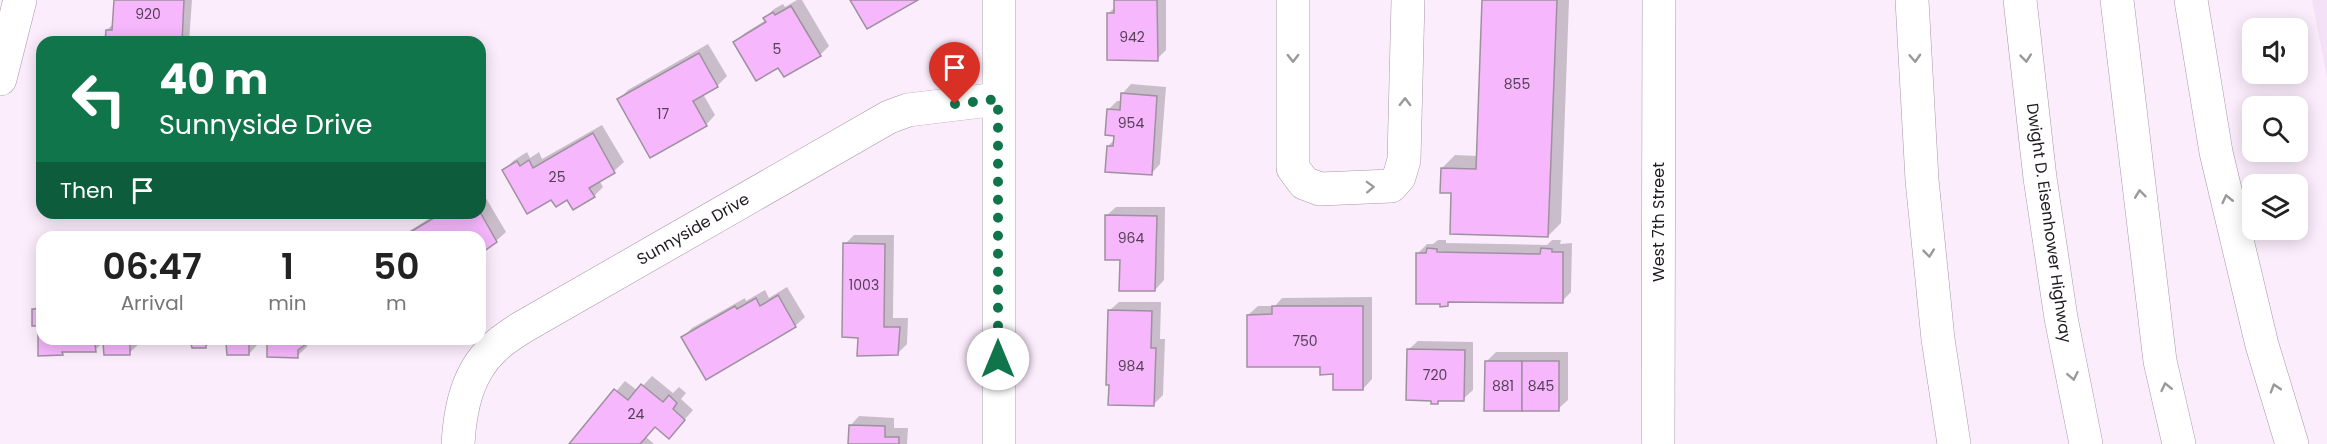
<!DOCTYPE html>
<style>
body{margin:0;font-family:Poppins,sans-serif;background:#f6f6f6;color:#222;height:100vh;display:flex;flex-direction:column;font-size:22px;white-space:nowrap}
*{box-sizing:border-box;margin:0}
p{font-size:20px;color:#767676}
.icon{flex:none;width:33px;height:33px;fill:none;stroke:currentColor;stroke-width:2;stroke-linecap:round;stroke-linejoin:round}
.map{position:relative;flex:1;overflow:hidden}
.side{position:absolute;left:36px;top:231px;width:450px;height:114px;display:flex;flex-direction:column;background:#fff;border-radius:18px;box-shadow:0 3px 15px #0003}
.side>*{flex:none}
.banner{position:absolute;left:36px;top:36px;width:450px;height:183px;border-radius:18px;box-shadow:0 3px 15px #0003;background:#11754c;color:#fff;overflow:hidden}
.controls{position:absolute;left:2242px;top:18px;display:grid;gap:12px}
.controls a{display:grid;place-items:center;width:66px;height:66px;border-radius:12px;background:#fff;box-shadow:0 3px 15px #0003;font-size:30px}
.pin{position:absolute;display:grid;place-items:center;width:51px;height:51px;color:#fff;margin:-62px -26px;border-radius:50% 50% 50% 0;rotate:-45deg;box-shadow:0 0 6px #0007}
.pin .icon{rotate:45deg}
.me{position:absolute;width:66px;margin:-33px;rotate:0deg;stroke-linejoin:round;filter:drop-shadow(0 0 4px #0008)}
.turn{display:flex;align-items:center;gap:21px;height:126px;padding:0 24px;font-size:27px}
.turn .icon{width:78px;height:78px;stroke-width:2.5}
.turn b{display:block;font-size:42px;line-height:51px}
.then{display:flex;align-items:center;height:57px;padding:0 24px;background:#0003;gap:12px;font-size:22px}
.eta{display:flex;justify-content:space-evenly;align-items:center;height:102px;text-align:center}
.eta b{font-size:36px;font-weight:600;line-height:42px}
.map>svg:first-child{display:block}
.built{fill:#f5e1f7}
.shadow{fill:#0003}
.building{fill:#f6b7fd;stroke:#9e919f;stroke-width:1.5}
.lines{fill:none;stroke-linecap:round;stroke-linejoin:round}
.minor-casing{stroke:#a598a7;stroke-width:34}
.highway-casing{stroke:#a598a7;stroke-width:34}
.minor{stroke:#fff;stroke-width:33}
.highway{stroke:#fff;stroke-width:33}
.oneway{stroke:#9a989b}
.route{stroke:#11754c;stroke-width:10;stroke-dasharray:0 18}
.labels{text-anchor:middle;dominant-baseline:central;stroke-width:4.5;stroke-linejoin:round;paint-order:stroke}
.number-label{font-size:14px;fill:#554157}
.street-label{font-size:16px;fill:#1f1a20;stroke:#fff}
</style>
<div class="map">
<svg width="2327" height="444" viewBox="0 0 2327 444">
<rect width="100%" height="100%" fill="#fcedfd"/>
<path class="built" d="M 2312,0 L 2327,0 L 2327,78 Z"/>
<g class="shadow">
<path d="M 116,0 L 192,0 L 189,42 L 106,42 L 107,30 L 114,23 Z"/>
<path d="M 797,0 L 802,0 L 829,46 L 820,55 L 779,66 L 735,42 L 745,33 L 766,20 L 765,18 L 774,9 L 783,4 L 785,7 Z"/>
<path d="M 1115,0 L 1166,0 L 1166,50 L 1157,59 L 1108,14 L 1115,7 Z"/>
<path d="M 1484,0 L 1569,0 L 1561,223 L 1548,236 L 1453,192 L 1442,168 L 1455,155 L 1478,156 Z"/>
<path d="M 708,44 L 727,76 L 717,86 L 703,94 L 715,115 L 706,125 L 619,99 L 628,90 Z"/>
<path d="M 1131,84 L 1166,87 L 1160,164 L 1151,174 L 1108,146 L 1115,139 L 1108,110 L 1117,101 L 1122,101 L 1122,94 Z"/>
<path d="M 602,125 L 624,162 L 614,171 L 599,180 L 603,187 L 594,196 L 552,198 L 504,170 L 513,161 L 527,152 L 530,158 L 539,152 L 542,159 Z"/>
<path d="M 480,188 L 506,232 L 496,241 L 480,252 L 480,237 L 400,237 L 438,213 L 480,213 Z"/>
<path d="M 1116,207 L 1165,207 L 1164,280 L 1155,290 L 1122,258 L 1106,216 Z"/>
<path d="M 854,235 L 894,235 L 893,318 L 908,318 L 907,344 L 897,354 L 859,336 L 845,244 Z"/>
<path d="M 1438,240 L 1446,240 L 1446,243 L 1547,245 L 1552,240 L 1561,240 L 1560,244 L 1572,243 L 1571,292 L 1562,301 L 1451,300 L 1447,305 L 1418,253 L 1427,244 L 1433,244 Z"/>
<path d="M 787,287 L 805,317 L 795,326 L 683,337 L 692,328 L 745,298 L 746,301 L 765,290 L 769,298 Z"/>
<path d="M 42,294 L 42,339 L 139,339 L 139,344 L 129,353 L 105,341 L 95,350 L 40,354 L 39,324 L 33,310 L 40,303 L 39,296 Z"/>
<path d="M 1372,297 L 1372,379 L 1363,389 L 1321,365 L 1248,315 L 1258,306 L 1275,306 L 1282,298 Z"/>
<path d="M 1119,302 L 1161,302 L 1160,339 L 1165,339 L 1163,395 L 1154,404 L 1109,311 Z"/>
<path d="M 161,339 L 258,339 L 258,344 L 249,354 L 228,342 L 211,341 L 206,347 L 193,342 Z"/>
<path d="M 269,339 L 309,339 L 307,347 L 297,356 Z"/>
<path d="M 1418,341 L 1473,342 L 1473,390 L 1463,399 L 1441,399 L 1437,403 L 1408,350 Z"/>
<path d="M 1496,352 L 1568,352 L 1568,400 L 1558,409 L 1486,362 Z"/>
<path d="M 652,376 L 673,393 L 679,387 L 686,393 L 681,399 L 693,410 L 678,427 L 656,425 L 646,437 L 654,444 L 571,444 L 625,381 L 638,391 Z"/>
<path d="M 859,416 L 894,418 L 894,428 L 908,428 L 907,444 L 850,444 L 850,426 Z"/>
</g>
<g class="building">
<path d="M 114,0 L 184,0 L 182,42 L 105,42 L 106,30 L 112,30 Z"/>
<path d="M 850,0 L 918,0 L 867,29 Z"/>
<path d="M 1114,0 L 1157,0 L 1158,61 L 1107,60 L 1107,13 L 1114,13 Z"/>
<path d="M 1482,0 L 1557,0 L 1548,237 L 1450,234 L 1451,193 L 1440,193 L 1441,168 L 1476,169 Z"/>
<path d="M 791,6 L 821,56 L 784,77 L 778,68 L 756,81 L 733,42 L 766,22 L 763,18 L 773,12 L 775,15 Z"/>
<path d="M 699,53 L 718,87 L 693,101 L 707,126 L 650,158 L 617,99 Z"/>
<path d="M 1121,93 L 1157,96 L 1152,175 L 1105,172 L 1107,146 L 1113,146 L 1114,136 L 1105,135 L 1107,109 L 1120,110 Z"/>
<path d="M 593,133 L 615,173 L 589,188 L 595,197 L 573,210 L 567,200 L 556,207 L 551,200 L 527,214 L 502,170 L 517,161 L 520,166 L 529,160 L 533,168 Z"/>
<path d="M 480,212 L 497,242 L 480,254 L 480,237 L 402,237 L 442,213 Z"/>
<path d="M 1105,215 L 1157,216 L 1155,291 L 1119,291 L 1120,260 L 1105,260 Z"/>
<path d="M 843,243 L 885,244 L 884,327 L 900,327 L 898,355 L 857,356 L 858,338 L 842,337 Z"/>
<path d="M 1427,248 L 1437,249 L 1437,252 L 1540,254 L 1541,248 L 1552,249 L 1552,252 L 1563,252 L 1563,303 L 1448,302 L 1448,306 L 1440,307 L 1440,304 L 1416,304 L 1416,253 L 1426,253 Z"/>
<path d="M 778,295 L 796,327 L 706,380 L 681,337 L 735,306 L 737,309 L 756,298 L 760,306 Z"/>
<path d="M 38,296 L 42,296 L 42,339 L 130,339 L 130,355 L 104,355 L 103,343 L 95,344 L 96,352 L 62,352 L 63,355 L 38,356 L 38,326 L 32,326 L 32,309 L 39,309 Z"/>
<path d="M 1272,306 L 1363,306 L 1363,390 L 1333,390 L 1333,374 L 1320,375 L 1320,367 L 1247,367 L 1247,315 L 1272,314 Z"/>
<path d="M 1108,310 L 1152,311 L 1151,348 L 1156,348 L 1154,406 L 1108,405 L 1109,385 L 1106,385 Z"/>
<path d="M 159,339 L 249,339 L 249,355 L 227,355 L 226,343 L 206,343 L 206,348 L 192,348 L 191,344 L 159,344 Z"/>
<path d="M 267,339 L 333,339 L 307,339 L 306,344 L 298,350 L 298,358 L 267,357 Z"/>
<path d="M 1407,349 L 1465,350 L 1464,401 L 1438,401 L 1438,404 L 1431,404 L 1431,401 L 1406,400 Z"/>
<path d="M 1485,361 L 1522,361 L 1522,411 L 1484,411 Z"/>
<rect x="1522" y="361" width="37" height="50"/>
<path d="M 641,384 L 663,402 L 669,395 L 677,403 L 673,409 L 685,420 L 669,439 L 655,427 L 640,444 L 569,444 L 614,389 L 628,400 Z"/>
<path d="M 849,425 L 885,426 L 885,437 L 899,437 L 899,444 L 848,444 Z"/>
</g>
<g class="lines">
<defs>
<g id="minor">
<path d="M 999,0 L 999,444"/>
<path d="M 1293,0 L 1293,168 L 1304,183 L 1320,189 L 1391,186 L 1399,177 L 1404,160 L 1408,0"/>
<path d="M 0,79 L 20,0"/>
<path d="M 458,444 C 460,409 467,373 494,348 C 502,340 512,334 521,328 L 889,117 L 908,110 L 998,99"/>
<path d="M 1658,444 L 1659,0"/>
</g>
<g id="highway">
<path d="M 1912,0 L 1922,180 L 1938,339 L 1954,444"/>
<path d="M 2020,0 L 2040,178 L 2061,318 L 2086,444"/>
<path d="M 2117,0 L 2160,361 L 2179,444"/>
<path d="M 2191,0 L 2216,152 L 2262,345 L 2292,444"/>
</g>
</defs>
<use href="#minor" class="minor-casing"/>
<use href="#highway" class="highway-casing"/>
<use href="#minor" class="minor"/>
<use href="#highway" class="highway"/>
</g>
<defs><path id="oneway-chevron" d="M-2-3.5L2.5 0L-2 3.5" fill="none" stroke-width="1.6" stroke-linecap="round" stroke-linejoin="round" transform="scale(1.5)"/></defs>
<g class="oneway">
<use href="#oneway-chevron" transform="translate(1293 58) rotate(90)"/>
<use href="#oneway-chevron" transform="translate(1915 58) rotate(87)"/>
<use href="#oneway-chevron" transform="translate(2026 58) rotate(84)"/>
<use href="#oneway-chevron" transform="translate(1405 102) rotate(-89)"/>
<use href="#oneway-chevron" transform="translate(1370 187) rotate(-2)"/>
<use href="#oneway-chevron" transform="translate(2140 194) rotate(-97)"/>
<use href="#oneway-chevron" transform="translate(2227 199) rotate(-103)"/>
<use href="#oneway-chevron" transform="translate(1929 253) rotate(84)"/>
<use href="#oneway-chevron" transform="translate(2073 376) rotate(79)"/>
<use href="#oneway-chevron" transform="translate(2166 387) rotate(-103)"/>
<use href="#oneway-chevron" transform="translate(2275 388) rotate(-107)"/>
</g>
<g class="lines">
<path class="route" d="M 955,104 L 998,99 L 998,359"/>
</g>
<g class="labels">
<g class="number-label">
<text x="148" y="14">920</text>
<text x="1132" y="37">942</text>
<text x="777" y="49">5</text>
<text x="1517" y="84">855</text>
<text x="663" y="114">17</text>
<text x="1131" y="123">954</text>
<text x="557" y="177">25</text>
<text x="1131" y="238">964</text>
<text x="864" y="285">1003</text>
<text x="1305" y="341">750</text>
<text x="1131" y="366">984</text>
<text x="1435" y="375">720</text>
<text x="1503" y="386">881</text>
<text x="1541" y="386">845</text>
<text x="636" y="414">24</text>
</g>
<g class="street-label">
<text transform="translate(1658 222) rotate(-90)">West 7th Street</text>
<text transform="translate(2049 223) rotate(82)">Dwight D. Eisenhower Highway</text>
<text transform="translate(693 229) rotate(-30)">Sunnyside Drive</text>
</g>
</g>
</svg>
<div class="controls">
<a><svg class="icon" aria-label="sound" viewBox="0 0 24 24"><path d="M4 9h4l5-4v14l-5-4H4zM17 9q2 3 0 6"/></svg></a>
<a><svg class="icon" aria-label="search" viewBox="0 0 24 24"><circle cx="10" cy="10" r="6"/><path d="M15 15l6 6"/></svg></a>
<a><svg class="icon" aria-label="layers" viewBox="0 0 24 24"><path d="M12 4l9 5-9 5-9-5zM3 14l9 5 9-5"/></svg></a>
</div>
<div class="pin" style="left:955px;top:104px;background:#d93025"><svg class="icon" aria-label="arrive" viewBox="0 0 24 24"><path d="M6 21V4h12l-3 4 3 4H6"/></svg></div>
<svg class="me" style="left:998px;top:359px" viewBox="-20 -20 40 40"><circle r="19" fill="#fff"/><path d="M0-13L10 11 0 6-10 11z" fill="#11754c"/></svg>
<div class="banner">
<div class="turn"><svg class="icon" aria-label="left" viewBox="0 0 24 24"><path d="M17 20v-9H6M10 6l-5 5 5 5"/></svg><div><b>40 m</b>Sunnyside Drive</div></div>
<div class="then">Then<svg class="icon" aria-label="arrive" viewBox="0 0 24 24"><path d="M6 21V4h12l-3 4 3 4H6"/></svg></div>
</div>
<section class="side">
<div class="eta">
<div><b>06:47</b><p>Arrival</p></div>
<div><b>1</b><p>min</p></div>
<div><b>50</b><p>m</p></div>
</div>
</section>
</div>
